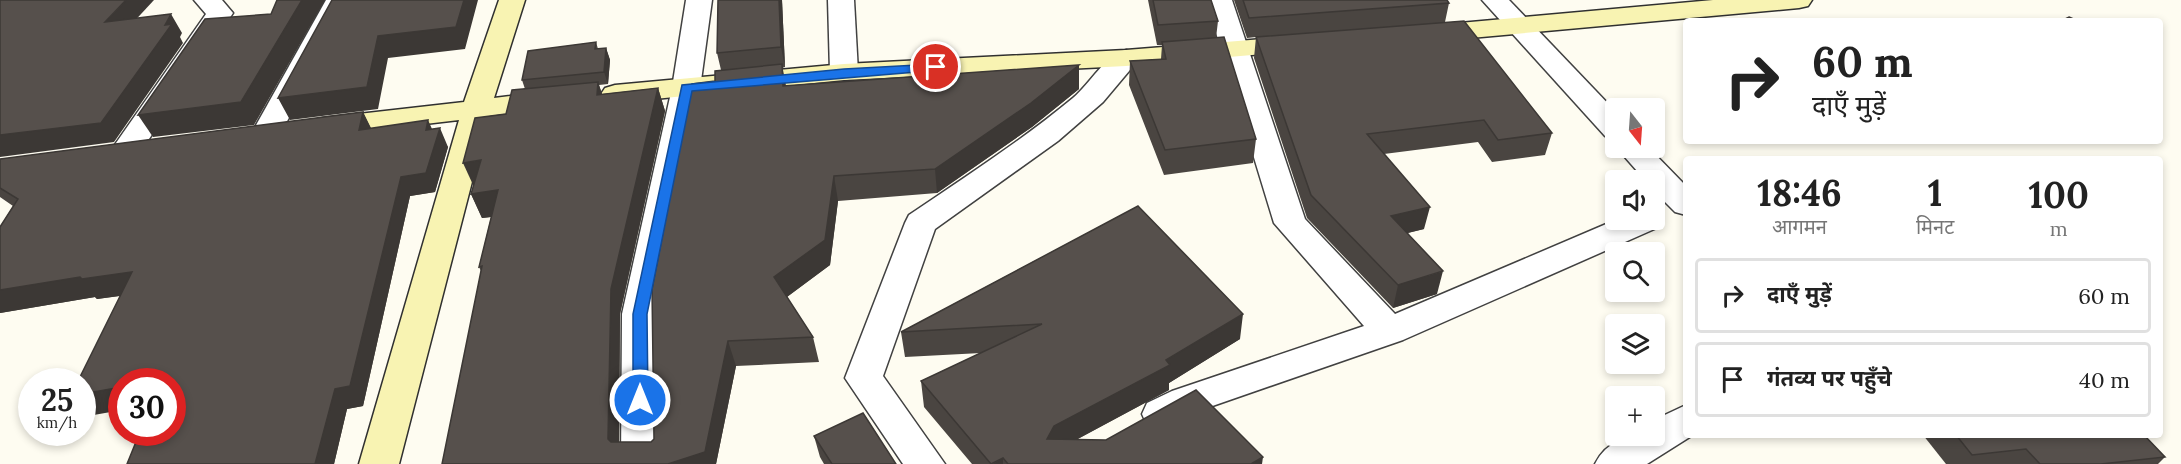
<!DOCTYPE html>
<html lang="hi">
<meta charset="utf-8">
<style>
body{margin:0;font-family:Lora,"Noto Sans Devanagari",serif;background:#f2f2f2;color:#222;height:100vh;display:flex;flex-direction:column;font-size:22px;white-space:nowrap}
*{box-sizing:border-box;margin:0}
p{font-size:20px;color:#767676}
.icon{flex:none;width:33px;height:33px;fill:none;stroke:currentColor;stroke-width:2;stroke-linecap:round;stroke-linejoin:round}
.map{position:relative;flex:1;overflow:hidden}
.details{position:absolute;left:1683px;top:156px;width:480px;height:282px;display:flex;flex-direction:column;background:#fff;border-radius:6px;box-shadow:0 3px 9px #0003}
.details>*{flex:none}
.banner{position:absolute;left:1683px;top:18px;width:480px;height:126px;border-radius:6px;box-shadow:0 3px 9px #0003;background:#fff;color:#222;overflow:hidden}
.needle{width:39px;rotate:163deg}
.tools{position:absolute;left:1605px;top:98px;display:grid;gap:12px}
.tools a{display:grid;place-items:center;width:60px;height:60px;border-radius:6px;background:#fff;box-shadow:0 3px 9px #0003;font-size:30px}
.speed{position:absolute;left:18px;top:368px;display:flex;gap:12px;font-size:30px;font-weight:700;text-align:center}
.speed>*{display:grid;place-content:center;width:78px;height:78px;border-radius:50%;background:#fff;box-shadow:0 3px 9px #0003;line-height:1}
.speed small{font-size:15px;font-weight:400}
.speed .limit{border:9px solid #d22;background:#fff;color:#111}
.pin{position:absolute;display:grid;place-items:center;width:51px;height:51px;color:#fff;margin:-26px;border:3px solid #fff;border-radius:50%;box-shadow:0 2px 6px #0007}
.me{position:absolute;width:66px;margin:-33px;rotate:0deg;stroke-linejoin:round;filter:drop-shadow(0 0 4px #0008)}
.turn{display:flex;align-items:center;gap:21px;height:126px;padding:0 30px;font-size:27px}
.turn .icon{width:78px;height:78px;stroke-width:2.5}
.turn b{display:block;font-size:42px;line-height:51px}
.eta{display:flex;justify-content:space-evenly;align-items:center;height:102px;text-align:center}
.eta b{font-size:36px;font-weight:800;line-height:42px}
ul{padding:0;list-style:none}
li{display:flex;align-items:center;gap:18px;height:75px;margin:0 12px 9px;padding:0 18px;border:3px solid #e0e0e0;border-radius:6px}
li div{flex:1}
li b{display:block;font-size:22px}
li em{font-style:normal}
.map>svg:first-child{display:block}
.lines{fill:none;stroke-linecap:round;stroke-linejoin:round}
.street-casing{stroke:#414141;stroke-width:3}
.secondary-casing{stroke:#303030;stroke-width:3}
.street{fill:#fff;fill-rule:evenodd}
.secondary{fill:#f8f3b2;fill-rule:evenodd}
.wall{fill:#4a4541}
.shaded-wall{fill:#3c3835}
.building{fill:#56504c;stroke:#3c3835;stroke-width:1.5}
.route{fill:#1a73e8;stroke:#114b97;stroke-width:1.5}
</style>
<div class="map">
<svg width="2181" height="464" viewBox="0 0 2181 464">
<rect width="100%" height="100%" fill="#fefcf1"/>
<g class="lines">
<defs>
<g id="street">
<path d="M 194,0 L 222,0 L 233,13 L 135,160 L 124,162 L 113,160 L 109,153 L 206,14 Z"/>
<path d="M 326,0 L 352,0 L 277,140 L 266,143 L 255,140 L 251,134 Z"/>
<path d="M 686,0 L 712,0 L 700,88 L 658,314 L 661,464 L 621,464 L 622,314 L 672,88 Z"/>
<path d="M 828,0 L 854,0 L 858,72 L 854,78 L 844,80 L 834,78 L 830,72 Z"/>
<path d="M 1206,0 L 1232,0 L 1305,219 L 1395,314 L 1618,219 L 1654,219 L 1654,210 L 1663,219 L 1659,227 L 1403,340 L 1198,411 C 1180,422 1169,432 1147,425 L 1142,414 L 1147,403 L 1172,391 L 1364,326 L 1274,223 Z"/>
<path d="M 1482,0 L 1509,0 L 1616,112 L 1616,139 L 1605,136 Z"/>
<path d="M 1126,50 L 1136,52 L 1140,58 L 1103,102 L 1058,141 L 935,229 L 883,376 L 945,464 L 903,464 L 845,378 L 905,223 L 909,215 C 965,177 1021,141 1073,98 C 1090,84 1105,55 1126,50 Z"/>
<path d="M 1616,147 L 1648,147 L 1686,186 L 1686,215 L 1675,212 L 1654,191 L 1654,180 L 1645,180 Z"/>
<path d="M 1686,405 L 1686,435 L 1693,435 L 1647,464 L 1595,464 C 1607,440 1629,435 1654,435 L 1654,420 Z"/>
</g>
<g id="secondary">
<path d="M 499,0 L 525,0 L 494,98 L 552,91 L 562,94 L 566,100 L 562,106 L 489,116 L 399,464 L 359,464 L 459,120 L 323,136 L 312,133 L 308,127 L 312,121 L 323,118 L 464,102 Z"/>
<path d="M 1713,0 L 1812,0 L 1808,6 L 1799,8 L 1426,42 L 1416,40 L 1413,34 L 1416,28 L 1426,26 Z"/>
<path d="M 1300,36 L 1310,38 L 1314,44 L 1310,50 L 1126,66 L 844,80 L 615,103 L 605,100 L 601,94 L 605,88 L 615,85 L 844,64 L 1126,50 Z"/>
</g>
</defs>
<use href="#street" class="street-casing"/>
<use href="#secondary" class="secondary-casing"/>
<use href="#street" class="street"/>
<use href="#secondary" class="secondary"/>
</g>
<g class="wall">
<path d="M 718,0 L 782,0 L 785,67 L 782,68 L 786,86 L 1079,65 L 1079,89 L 1032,127 L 937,193 L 838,201 L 830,265 L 787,297 L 813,337 L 819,362 L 736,366 L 716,464 L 442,464 L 481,271 L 479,267 L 491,217 L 482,218 L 471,194 L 506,114 L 525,89 L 522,80 L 596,42 L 598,49 L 606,48 L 610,60 L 608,84 L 599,85 L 602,94 L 658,88 L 665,111 L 620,314 L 619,442 L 651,442 L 654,439 L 715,81 L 721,70 L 717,53 Z"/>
<path d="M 1148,0 L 1211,0 L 1218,21 L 1216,38 L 1256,139 L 1253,163 L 1164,175 L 1129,85 L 1130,61 L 1161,59 L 1162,45 L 1157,45 Z"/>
<path d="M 1234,0 L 1447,0 L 1449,3 L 1445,22 L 1552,133 L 1545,155 L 1492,162 L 1478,142 L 1384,154 L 1424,229 L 1408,233 L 1437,294 L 1393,308 L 1307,218 L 1254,58 L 1256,37 L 1247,38 Z"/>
<path d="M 363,112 L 371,129 L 432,129 L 448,147 L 435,192 L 410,196 L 363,406 L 347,409 L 334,464 L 127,464 L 138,438 L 133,432 L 172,432 L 172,381 L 88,416 L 120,296 L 97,299 L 95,297 L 0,313 L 0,227 L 13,206 L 0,197 L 0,159 Z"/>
<path d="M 1138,206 L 1240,339 L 1169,383 L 1169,390 L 1076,440 L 1262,464 L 972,464 L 924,407 L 921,381 L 981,353 L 905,357 L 901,332 Z"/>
<path d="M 1923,435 L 2144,435 L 2165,457 L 2158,464 L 1946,464 Z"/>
<path d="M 814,436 L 896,464 L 824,464 L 820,457 Z"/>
</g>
<g class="shaded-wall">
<path d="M 126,0 L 154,0 L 116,41 L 105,22 Z"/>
<path d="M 302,0 L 325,0 L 254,125 L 153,137 L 138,115 Z"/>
<path d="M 464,0 L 478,0 L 465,49 L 388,58 L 378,109 L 290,120 L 278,98 L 378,36 Z"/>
<path d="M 779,0 L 782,0 L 785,67 L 781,47 Z"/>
<path d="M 171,14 L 182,33 L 180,37 L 183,43 L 114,142 L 0,157 L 0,135 L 165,25 Z"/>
<path d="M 606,48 L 610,60 L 608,84 L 604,72 Z"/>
<path d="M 782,64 L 786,88 L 783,86 Z"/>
<path d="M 1079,65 L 1079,89 L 1032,127 L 937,193 L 935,169 Z"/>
<path d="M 598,82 L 606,106 L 597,95 Z"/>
<path d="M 658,88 L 665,111 L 620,314 L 619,464 L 608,439 L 611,289 Z"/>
<path d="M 363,112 L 373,132 L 359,130 Z"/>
<path d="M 428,120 L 436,138 L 440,128 L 448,147 L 435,192 L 410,196 L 363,406 L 347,409 L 334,464 L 315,464 L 335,389 L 401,177 L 426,130 Z"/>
<path d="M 481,160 L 474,187 L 463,163 Z"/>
<path d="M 834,176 L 838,201 L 830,265 L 780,302 L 774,277 Z"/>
<path d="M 498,190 L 508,215 L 482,218 L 471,194 Z"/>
<path d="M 1430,207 L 1424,229 L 1386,238 L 1391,216 Z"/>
<path d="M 1443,271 L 1437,294 L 1393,308 L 1398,285 Z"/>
<path d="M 132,272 L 147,292 L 97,299 L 95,297 L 0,313 L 0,290 L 80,277 Z"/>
<path d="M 1243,314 L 1240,339 L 1169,383 L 1169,390 L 1055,451 L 1047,439 L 1054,426 Z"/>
<path d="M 728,341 L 736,366 L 716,464 L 668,464 Z"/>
<path d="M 122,387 L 122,410 L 88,416 L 82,410 L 82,394 Z"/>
<path d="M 133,432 L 149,432 L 146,448 Z"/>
<path d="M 1263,457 L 1262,464 L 1251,464 Z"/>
<path d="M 1003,458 L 1003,464 L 993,464 Z"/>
</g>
<g class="building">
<path d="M 0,0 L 126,0 L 105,22 L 171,14 L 165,25 L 172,24 L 101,123 L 0,135 Z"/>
<path d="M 277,0 L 302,0 L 241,102 L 138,115 L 205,19 L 271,14 Z"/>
<path d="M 332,0 L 464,0 L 456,27 L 378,36 L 367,87 L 278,98 Z"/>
<path d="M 718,0 L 779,0 L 781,47 L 717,53 Z"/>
<path d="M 1153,0 L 1211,0 L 1218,21 L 1158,25 Z"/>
<path d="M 1243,0 L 1447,0 L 1449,3 L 1249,18 Z"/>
<path d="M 2069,17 L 2078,21 L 2061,21 Z"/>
<path d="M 1464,21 L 1552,133 L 1498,140 L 1484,120 L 1367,134 L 1430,207 L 1391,216 L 1443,271 L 1398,285 L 1311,195 L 1256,37 Z"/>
<path d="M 1224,37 L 1256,139 L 1165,150 L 1130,61 L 1166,59 L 1162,42 Z"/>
<path d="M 596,42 L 595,49 L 606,48 L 604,72 L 522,80 L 528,51 Z"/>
<path d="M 782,64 L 783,86 L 1079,65 L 1031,103 L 935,169 L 834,176 L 825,240 L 774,277 L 813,337 L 728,341 L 705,452 L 668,464 L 442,464 L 482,266 L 479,267 L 498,190 L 471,194 L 481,160 L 463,163 L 475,118 L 506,114 L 512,90 L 598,82 L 597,95 L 658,88 L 611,289 L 608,439 L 611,442 L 651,442 L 654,439 L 652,289 L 692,84 L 715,81 L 715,71 Z"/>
<path d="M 363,112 L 359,130 L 428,120 L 426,130 L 440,128 L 426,173 L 401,177 L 350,386 L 335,389 L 315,464 L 127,464 L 140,432 L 172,432 L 172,381 L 122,381 L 122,387 L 82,394 L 82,381 L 78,381 L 132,272 L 82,279 L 80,277 L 0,290 L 0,227 L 18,199 L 0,188 L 0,159 Z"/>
<path d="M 1138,206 L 1243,314 L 1166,360 L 1170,365 L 1054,426 L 1047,439 L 1106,440 L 1196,390 L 1263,457 L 1251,464 L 1008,464 L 1003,458 L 991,464 L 921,381 L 1042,324 L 901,332 Z"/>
<path d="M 863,413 L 896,464 L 832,464 L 814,436 Z"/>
<path d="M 1956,435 L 2144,435 L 2165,457 L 2101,464 L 2040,464 L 2026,449 L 1972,455 Z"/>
</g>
<path class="route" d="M 936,64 L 940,65 L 940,70 L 692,91 L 647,314 L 648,400 L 640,406 L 635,404 L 633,400 L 633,314 L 682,85 L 844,69 Z"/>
</svg>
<div class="tools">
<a><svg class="needle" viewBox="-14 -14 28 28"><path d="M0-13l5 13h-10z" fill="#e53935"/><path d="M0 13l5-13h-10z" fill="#767676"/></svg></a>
<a><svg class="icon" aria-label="sound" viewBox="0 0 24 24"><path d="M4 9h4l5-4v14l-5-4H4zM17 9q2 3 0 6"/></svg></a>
<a><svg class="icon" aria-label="search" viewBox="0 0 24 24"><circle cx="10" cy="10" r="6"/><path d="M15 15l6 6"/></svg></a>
<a><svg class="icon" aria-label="layers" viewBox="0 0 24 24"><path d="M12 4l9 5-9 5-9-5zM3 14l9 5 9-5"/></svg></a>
<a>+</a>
</div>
<div class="speed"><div>25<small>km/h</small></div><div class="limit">30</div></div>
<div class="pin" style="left:936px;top:67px;background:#d93025"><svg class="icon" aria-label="arrive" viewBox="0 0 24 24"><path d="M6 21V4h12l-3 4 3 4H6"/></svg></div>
<svg class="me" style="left:640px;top:400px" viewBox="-20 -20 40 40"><circle r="17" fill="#1a73e8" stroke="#fff" stroke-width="3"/><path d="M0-11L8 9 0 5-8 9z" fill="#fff"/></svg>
<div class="banner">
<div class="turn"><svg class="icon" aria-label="right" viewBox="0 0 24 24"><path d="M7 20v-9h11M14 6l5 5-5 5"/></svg><div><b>60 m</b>दाएँ मुड़ें</div></div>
</div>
<section class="details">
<div class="eta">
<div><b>18:46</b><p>आगमन</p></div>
<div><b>1</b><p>मिनट</p></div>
<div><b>100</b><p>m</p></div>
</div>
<ul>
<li><svg class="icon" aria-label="right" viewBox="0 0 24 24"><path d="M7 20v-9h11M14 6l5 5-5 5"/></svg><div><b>दाएँ मुड़ें</b></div><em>60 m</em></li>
<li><svg class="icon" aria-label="arrive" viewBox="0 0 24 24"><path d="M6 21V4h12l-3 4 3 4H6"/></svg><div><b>गंतव्य पर पहुँचे</b></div><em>40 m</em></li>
</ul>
</section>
</div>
